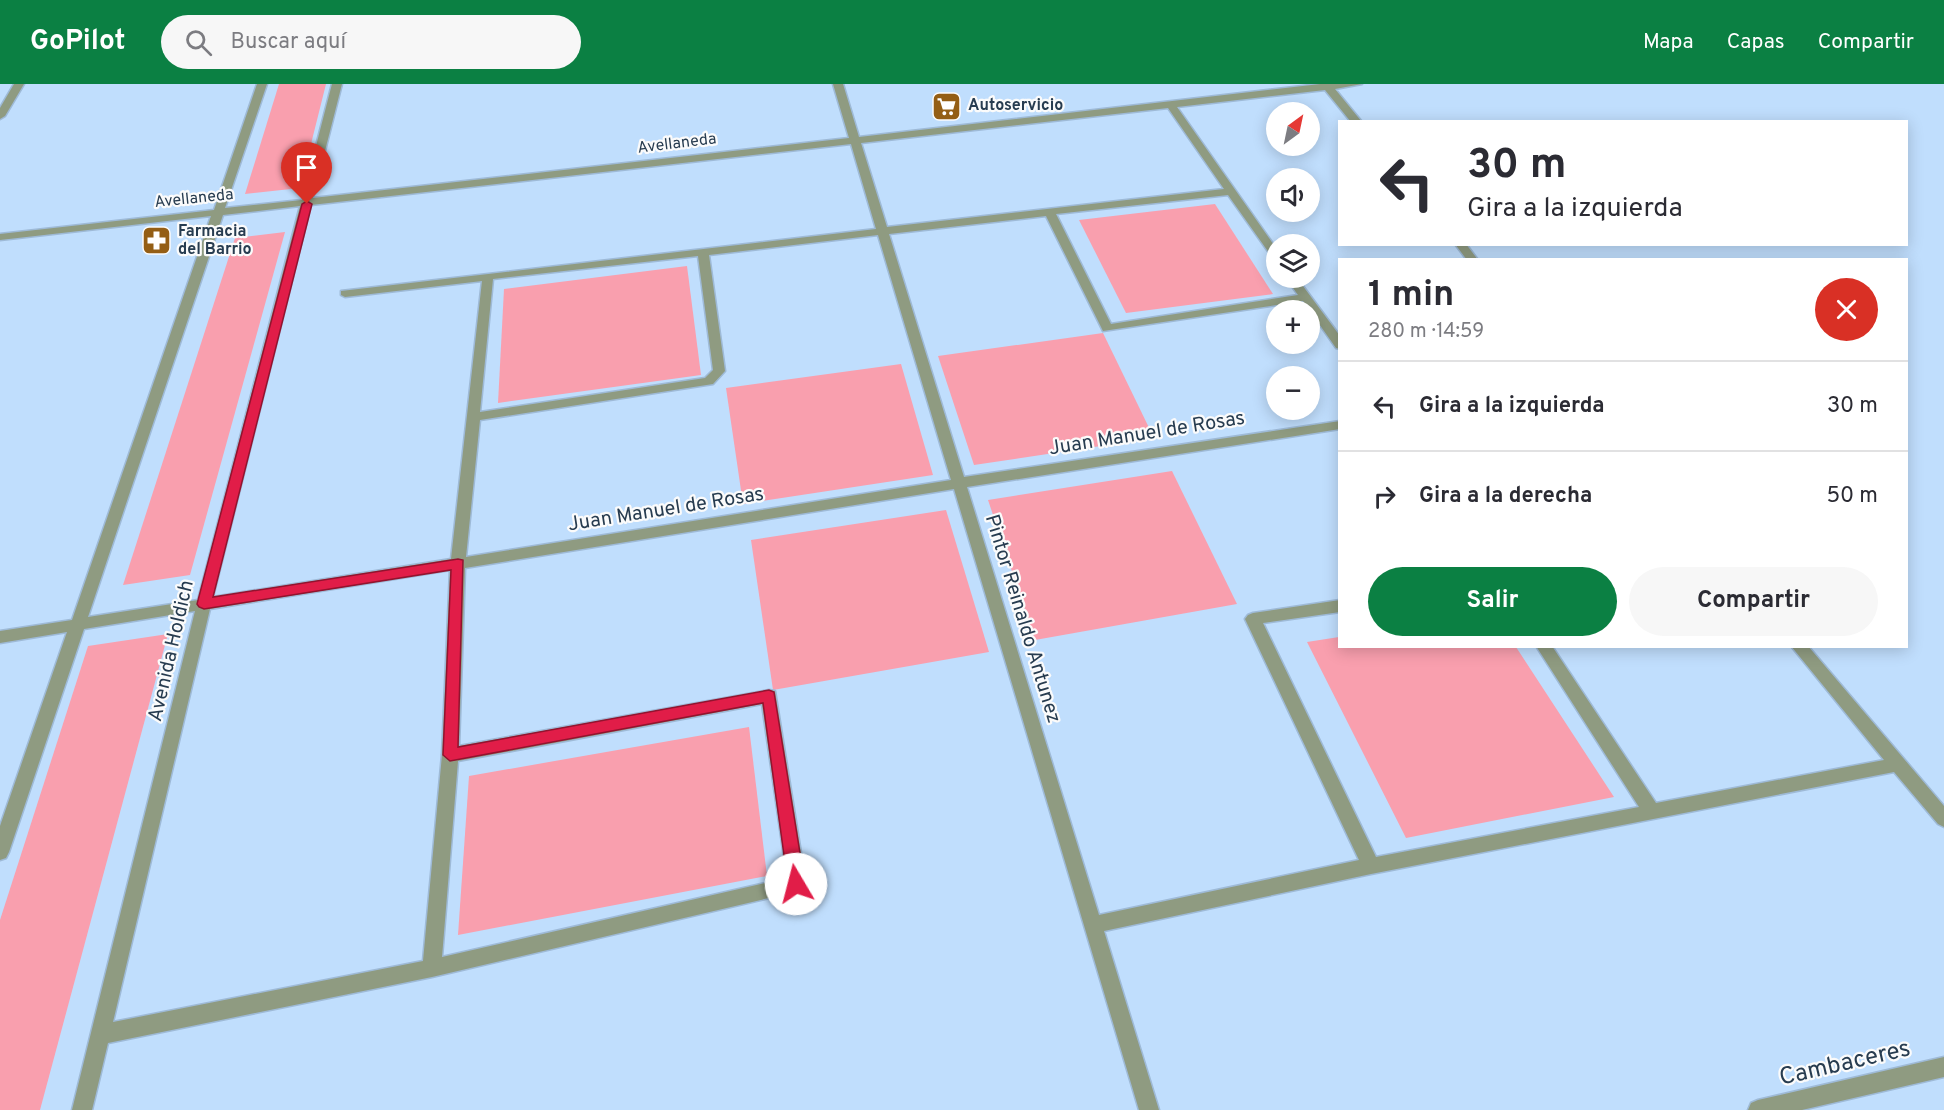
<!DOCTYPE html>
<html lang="es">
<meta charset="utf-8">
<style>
body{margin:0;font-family:Overpass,sans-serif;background:#f7f7f7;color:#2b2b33;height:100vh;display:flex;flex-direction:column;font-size:22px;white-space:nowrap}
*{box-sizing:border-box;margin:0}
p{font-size:20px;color:#7c7c81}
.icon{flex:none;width:33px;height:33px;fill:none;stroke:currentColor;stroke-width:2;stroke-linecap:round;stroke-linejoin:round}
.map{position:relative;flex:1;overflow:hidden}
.drawer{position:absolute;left:1338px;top:174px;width:570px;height:390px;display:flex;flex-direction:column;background:#fff;border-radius:0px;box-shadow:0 3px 15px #0003}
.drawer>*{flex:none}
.guide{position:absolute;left:1338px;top:36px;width:570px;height:126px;border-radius:0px;box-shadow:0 3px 15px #0003;background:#fff;color:#2b2b33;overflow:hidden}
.needle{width:39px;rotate:33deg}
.tools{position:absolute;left:1266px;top:18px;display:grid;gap:12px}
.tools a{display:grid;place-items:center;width:54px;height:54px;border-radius:50%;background:#fff;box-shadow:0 3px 15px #0003;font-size:30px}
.pin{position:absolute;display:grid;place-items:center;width:51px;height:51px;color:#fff;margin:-62px -26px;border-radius:50% 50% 50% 0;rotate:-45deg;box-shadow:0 0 6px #0007}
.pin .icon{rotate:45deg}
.me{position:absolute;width:66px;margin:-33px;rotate:352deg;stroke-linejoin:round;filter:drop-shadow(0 0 4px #0008)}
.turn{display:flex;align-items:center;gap:21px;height:126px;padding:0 30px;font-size:27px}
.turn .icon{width:78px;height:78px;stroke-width:2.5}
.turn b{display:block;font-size:42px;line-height:51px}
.round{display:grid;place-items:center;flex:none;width:63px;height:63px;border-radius:32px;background:#f7f7f7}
.summary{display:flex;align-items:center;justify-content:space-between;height:102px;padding:0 30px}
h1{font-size:36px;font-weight:700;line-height:45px}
.button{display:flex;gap:12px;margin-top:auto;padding:12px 30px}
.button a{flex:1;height:69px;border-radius:36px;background:#0b8043;color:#fff;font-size:24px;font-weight:700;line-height:69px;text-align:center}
.button a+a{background:#f7f7f7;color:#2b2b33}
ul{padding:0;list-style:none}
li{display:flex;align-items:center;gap:18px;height:90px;padding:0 30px;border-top:2px solid #e1e1e2}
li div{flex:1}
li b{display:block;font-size:22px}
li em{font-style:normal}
header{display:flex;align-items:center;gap:36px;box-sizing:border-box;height:84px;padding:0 30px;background:#0b8043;color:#fff}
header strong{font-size:28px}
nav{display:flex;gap:33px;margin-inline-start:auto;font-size:21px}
.search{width:420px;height:54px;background:#f7f7f7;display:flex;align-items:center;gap:15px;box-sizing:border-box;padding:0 21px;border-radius:33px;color:#7c7c81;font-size:22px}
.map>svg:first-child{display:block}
.green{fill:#f99fae}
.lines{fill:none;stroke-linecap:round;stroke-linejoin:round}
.minor-casing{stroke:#9ebad7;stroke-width:3}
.minor{fill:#8f9b81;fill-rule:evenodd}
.route{fill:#e11d48;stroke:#92132f;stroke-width:1.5}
.labels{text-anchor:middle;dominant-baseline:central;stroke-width:4.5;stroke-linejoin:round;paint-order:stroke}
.far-poi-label{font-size:16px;font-weight:bold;fill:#273c50;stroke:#fbfbfb;text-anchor:start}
.far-street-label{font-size:16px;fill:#273c50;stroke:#fbfbfb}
.street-label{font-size:20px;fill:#273c50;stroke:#fbfbfb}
.near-street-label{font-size:24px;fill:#273c50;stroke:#fbfbfb}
</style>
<header>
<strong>GoPilot</strong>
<div class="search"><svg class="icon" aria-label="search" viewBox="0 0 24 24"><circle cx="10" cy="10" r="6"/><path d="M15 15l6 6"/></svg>Buscar aquí</div>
<nav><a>Mapa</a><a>Capas</a><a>Compartir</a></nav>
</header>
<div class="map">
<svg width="1944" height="1026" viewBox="0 0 1944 1026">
<rect width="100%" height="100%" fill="#c0defd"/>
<g class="green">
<path d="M 279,0 L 326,0 L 300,104 L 245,110 Z"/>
<path d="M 1215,120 L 1273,210 L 1126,229 L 1079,136 Z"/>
<path d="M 285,148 L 190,491 L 123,501 L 235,154 Z"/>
<path d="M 687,182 L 701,291 L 498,319 L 504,205 Z"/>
<path d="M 1103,249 L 1154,354 L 974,381 L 938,272 Z"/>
<path d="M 901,280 L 933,391 L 743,420 L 726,304 Z"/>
<path d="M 1172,387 L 1237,520 L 1035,556 L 988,416 Z"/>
<path d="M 946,426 L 989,568 L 773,606 L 751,456 Z"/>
<path d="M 168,550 L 40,1026 L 0,1026 L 0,836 L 88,562 Z"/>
<path d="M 1339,553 L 1340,562 L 1516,563 L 1614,713 L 1406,754 L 1307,558 Z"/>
<path d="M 749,643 L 767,792 L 458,851 L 469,692 Z"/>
</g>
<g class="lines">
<defs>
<g id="minor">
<path d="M 14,0 L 24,0 L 5,32 L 0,35 L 0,24 Z"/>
<path d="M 257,0 L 267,0 L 225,124 L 302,116 L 332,0 L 342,0 L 313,114 L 849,54 L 833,0 L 843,0 L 859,53 L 1320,0 L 1362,0 L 1335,5 L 1362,38 L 1351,38 L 1325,6 L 1177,23 L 1276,164 L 1276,174 L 1272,173 L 1228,111 L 1056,130 L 1111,240 L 1298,211 L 1286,194 L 1297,194 L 1340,252 L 1340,265 L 1336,264 L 1303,217 L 1103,247 L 1046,132 L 889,150 L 964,393 L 1340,337 L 1340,345 L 967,403 L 1099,831 L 1359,776 L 1245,535 L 1248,531 L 1253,529 L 1340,516 L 1340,528 L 1263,539 L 1376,773 L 1639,723 L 1536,562 L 1552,562 L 1656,719 L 1884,676 L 1791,562 L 1808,562 L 1944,722 L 1944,743 L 1938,740 L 1894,688 L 1371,790 L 1104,847 L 1159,1026 L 1139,1026 L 954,405 L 465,484 L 459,662 L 769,606 L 775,607 L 806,800 L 803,806 L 432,893 L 108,959 L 92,1026 L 72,1026 L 195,527 L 84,545 L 9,768 L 6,774 L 0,776 L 0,742 L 67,548 L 0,559 L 0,547 L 72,536 L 211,132 L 0,156 L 0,150 L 214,126 ZM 1168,24 L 1224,105 L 887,143 L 861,59 ZM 851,60 L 876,145 L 341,207 L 341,211 L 345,213 L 482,197 L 451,475 L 213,513 L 311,121 ZM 300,122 L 198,516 L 88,533 L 223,131 ZM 878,151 L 951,396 L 466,473 L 480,336 L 713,300 L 725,287 L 709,171 ZM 698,172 L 713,286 L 705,294 L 480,328 L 493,195 ZM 450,486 L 442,671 L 423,877 L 113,938 L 210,525 ZM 762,620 L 787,794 L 442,873 L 458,677 Z"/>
<path d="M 1455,160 L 1466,160 L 1478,176 L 1467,176 Z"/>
<path d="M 1944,973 L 1944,993 L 1802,1026 L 1748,1026 L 1751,1019 L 1758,1016 Z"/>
</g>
</defs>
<use href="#minor" class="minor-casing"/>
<use href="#minor" class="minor"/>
</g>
<path class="route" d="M 307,117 L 312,120 L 213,513 L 458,475 L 463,476 L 458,663 L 769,606 L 774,608 L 805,800 L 802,805 L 796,807 L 791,805 L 788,800 L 763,619 L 450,677 L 443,671 L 451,486 L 204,525 L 199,523 L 197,520 L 302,120 Z"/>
<defs>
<symbol id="supermarket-square" viewBox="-11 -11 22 22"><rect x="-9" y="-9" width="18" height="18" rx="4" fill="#945e15" stroke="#fbfbfb"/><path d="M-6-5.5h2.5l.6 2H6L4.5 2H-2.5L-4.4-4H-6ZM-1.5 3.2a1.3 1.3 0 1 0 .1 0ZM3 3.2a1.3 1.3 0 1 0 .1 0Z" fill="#fff"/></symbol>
<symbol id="pharmacy-square" viewBox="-11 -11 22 22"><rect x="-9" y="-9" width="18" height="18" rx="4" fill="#945e15" stroke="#fbfbfb"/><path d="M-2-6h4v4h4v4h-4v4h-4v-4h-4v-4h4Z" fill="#fff"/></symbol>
</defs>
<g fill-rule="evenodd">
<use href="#supermarket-square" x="930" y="6" width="33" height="33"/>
<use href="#pharmacy-square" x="140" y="140" width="33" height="33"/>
</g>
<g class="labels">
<g class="far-poi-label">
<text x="968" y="22">Autoservicio</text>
<text x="178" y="148">Farmacia<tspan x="178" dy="18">del Barrio</tspan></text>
</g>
<g class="far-street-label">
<text transform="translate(677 60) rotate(-7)">Avellaneda</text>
<text transform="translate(194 115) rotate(-6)">Avellaneda</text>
</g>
<g class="street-label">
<text transform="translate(1147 350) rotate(-9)">Juan Manuel de Rosas</text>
<text transform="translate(666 426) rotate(-9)">Juan Manuel de Rosas</text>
<text transform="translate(1022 535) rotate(73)">Pintor Reinaldo Antunez</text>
<text transform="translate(172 567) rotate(-77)">Avenida Holdich</text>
</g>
<g class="near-street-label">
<text transform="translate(1845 980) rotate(-13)">Cambaceres</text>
</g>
</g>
</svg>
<div class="tools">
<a><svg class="needle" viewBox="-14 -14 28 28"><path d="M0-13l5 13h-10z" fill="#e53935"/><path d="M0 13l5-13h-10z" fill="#7c7c81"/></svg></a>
<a><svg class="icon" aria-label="sound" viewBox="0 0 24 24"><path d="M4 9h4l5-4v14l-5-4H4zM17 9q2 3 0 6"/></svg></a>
<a><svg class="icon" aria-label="layers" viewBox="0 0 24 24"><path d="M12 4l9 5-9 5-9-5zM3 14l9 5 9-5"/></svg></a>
<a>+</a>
<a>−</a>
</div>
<div class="pin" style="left:307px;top:120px;background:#d93025"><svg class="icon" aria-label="arrive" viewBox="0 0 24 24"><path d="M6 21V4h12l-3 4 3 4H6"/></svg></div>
<svg class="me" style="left:796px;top:800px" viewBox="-20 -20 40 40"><circle r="19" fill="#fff"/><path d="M0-13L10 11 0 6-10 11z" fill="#e11d48"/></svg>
<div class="guide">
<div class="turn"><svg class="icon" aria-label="left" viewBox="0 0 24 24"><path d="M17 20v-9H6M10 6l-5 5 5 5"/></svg><div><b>30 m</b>Gira a la izquierda</div></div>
</div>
<section class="drawer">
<div class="summary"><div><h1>1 min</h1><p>280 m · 14:59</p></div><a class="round" style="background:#d93025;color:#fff"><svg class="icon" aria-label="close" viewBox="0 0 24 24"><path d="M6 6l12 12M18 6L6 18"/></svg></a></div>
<ul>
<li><svg class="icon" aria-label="left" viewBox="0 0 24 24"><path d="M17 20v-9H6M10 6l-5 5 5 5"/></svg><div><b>Gira a la izquierda</b></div><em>30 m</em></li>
<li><svg class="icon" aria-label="right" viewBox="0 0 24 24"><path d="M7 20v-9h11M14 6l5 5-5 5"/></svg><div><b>Gira a la derecha</b></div><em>50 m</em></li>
</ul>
<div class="button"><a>Salir</a><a>Compartir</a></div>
</section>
</div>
